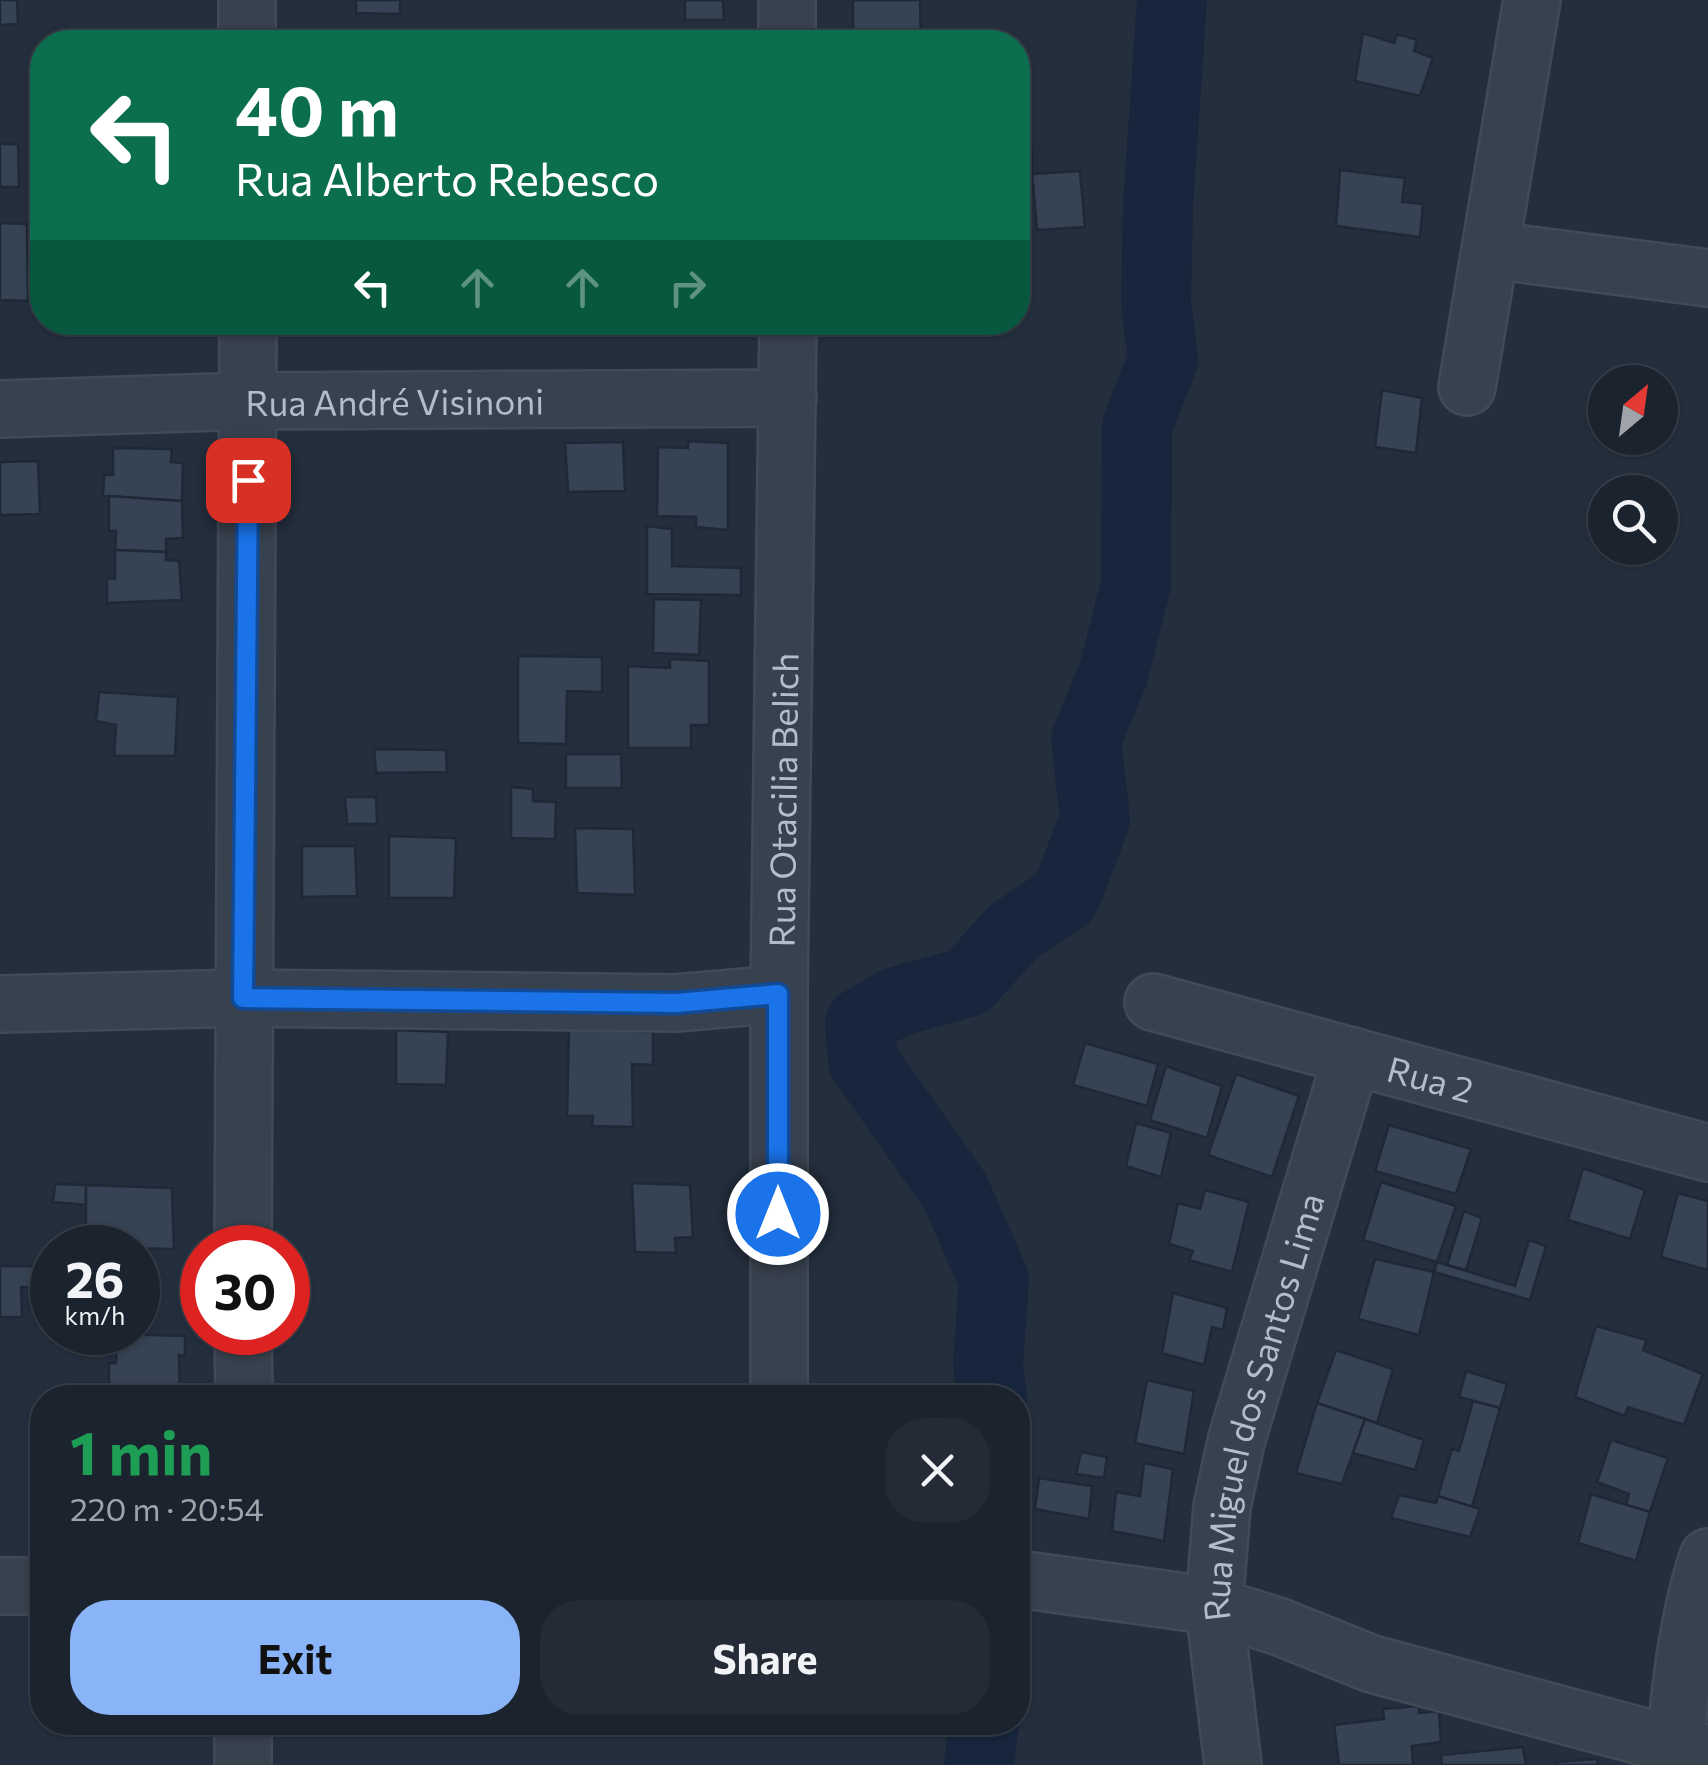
<!DOCTYPE html>
<meta charset="utf-8">
<style>
body{margin:0;font-family:Commissioner,sans-serif;background:#242b36;color:#f1f3f6;height:100vh;display:flex;flex-direction:column;font-size:38px;white-space:nowrap}
*{box-sizing:border-box;margin:0}
p{font-size:32px;color:#a0a4aa}
.icon{flex:none;width:55px;height:55px;fill:none;stroke:currentColor;stroke-width:2;stroke-linecap:round;stroke-linejoin:round}
.map{position:relative;flex:1;overflow:hidden}
.side{position:absolute;left:30px;top:1385px;width:1000px;height:350px;display:flex;flex-direction:column;background:#1b232e;border-radius:40px;box-shadow:0 2px 8px #0004,0 0 0 2px #39404a}
.side>*{flex:none}
.guide{position:absolute;left:30px;top:30px;width:1000px;height:305px;border-radius:40px;box-shadow:0 2px 8px #0004,0 0 0 2px #39404a;background:#0b6e4f;color:#fff;overflow:hidden}
.needle{width:65px;rotate:29deg}
.tools{position:absolute;left:1588px;top:365px;display:grid;gap:20px}
.tools a{display:grid;place-items:center;width:90px;height:90px;border-radius:50%;background:#1b232e;box-shadow:0 2px 8px #0004,0 0 0 2px #39404a;font-size:50px}
.speed{position:absolute;left:30px;top:1225px;display:flex;gap:20px;font-size:50px;font-weight:700;text-align:center}
.speed>*{display:grid;place-content:center;width:130px;height:130px;border-radius:50%;background:#1b232e;box-shadow:0 2px 8px #0004,0 0 0 2px #39404a;line-height:1}
.speed small{font-size:25px;font-weight:400}
.speed .limit{border:15px solid #d22;background:#fff;color:#111}
.pin{position:absolute;display:grid;place-items:center;width:85px;height:85px;color:#fff;margin:-42px;border-radius:20px;box-shadow:0 5px 15px #0006}
.me{position:absolute;width:110px;margin:-55px;rotate:0deg;stroke-linejoin:round;filter:drop-shadow(0 0 8px #0008)}
.turn{display:flex;align-items:center;gap:35px;height:210px;padding:0 40px;font-size:45px}
.turn .icon{width:130px;height:130px;stroke-width:2.5}
.turn b{display:block;font-size:70px;line-height:85px}
.lanes{display:flex;align-items:center;height:95px;padding:0 40px;background:#0003;justify-content:center;gap:50px;direction:ltr}
.lanes .off{opacity:.35}
.round{display:grid;place-items:center;flex:none;width:105px;height:105px;border-radius:40px;background:#242b36}
.head{display:flex;align-items:center;justify-content:space-between;height:170px;padding:0 40px}
h1{font-size:60px;font-weight:700;line-height:75px;color:#1e9e55}
.button{display:flex;gap:20px;margin-top:auto;padding:20px 40px}
.button a{flex:1;height:115px;border-radius:40px;background:#8ab4f8;color:#111;font-size:40px;font-weight:700;line-height:115px;text-align:center}
.button a+a{background:#242b36;color:#f1f3f6}
.map>svg:first-child{display:block}
.lines{fill:none;stroke-linecap:round;stroke-linejoin:round}
.river{stroke:#17263c;stroke-width:70}
.building{fill:#364354;stroke:#1f2835;stroke-width:2.5}
.minor-casing{stroke:#414a57;stroke-width:60}
.minor{stroke:#38414e;stroke-width:55}
.route-casing{stroke:#114b97;stroke-width:25}
.route{stroke:#1a73e8;stroke-width:18}
.labels{text-anchor:middle;dominant-baseline:central;stroke-width:10;stroke-linejoin:round;paint-order:stroke}
.street-label{font-size:35px;fill:#b4bcc9;stroke:#1d2633}
</style>
<div class="map">
<svg width="1708" height="1765" viewBox="0 0 1708 1765">
<rect width="100%" height="100%" fill="#242f3e"/>
<g class="lines">
<g class="river">
<path d="M 992,1398 L 988,1363 L 994,1280 L 955,1191 L 863,1061 L 860,1023 L 896,1002 L 968,982 L 1013,932 L 1065,897 L 1095,820 L 1086,739 L 1113,675 L 1136,584 L 1137,427 L 1163,359 L 1156,302 L 1158,205 L 1172,0"/>
<path d="M 979,1765 L 984,1722"/>
</g>
</g>
<g class="building">
<path d="M 0,0 L 17,0 L 18,24 L 0,25 Z"/>
<path d="M 356,0 L 400,0 L 400,14 L 356,13 Z"/>
<path d="M 685,0 L 723,0 L 724,20 L 685,20 Z"/>
<path d="M 853,0 L 920,0 L 921,42 L 853,42 Z"/>
<path d="M 1363,33 L 1394,43 L 1397,34 L 1417,40 L 1414,51 L 1433,58 L 1420,96 L 1355,81 Z"/>
<rect x="685" y="38" width="40" height="4"/>
<path d="M 0,144 L 18,144 L 19,187 L 0,187 Z"/>
<path d="M 1018,149 L 1032,149 L 1032,174 L 1018,175 Z"/>
<path d="M 1340,170 L 1405,178 L 1402,202 L 1423,204 L 1420,237 L 1336,226 Z"/>
<path d="M 1080,171 L 1085,227 L 1037,230 L 1032,174 Z"/>
<path d="M 0,223 L 27,224 L 28,301 L 0,300 Z"/>
<path d="M 33,267 L 42,268 L 42,317 L 34,318 Z"/>
<path d="M 1382,390 L 1422,398 L 1416,453 L 1375,447 Z"/>
<path d="M 688,441 L 728,443 L 728,530 L 696,527 L 696,517 L 657,516 L 658,447 L 688,448 Z"/>
<path d="M 623,442 L 625,491 L 568,492 L 565,443 Z"/>
<path d="M 113,448 L 172,449 L 171,462 L 183,463 L 182,501 L 103,496 L 104,475 L 113,475 Z"/>
<path d="M 38,461 L 40,514 L 0,515 L 0,462 Z"/>
<path d="M 109,496 L 182,501 L 183,538 L 166,539 L 166,552 L 115,550 L 116,531 L 109,531 Z"/>
<path d="M 647,526 L 672,529 L 672,566 L 741,568 L 741,595 L 647,594 Z"/>
<path d="M 115,550 L 166,552 L 166,560 L 179,561 L 182,600 L 107,603 L 107,578 L 115,579 Z"/>
<path d="M 654,599 L 701,600 L 699,655 L 653,653 Z"/>
<path d="M 518,656 L 602,657 L 602,692 L 567,691 L 566,744 L 518,743 Z"/>
<path d="M 670,659 L 709,661 L 709,725 L 691,725 L 691,748 L 628,748 L 628,666 L 670,668 Z"/>
<path d="M 99,692 L 178,697 L 175,756 L 114,756 L 116,725 L 96,721 Z"/>
<path d="M 374,749 L 446,750 L 447,772 L 376,773 Z"/>
<path d="M 566,754 L 621,754 L 622,788 L 566,788 Z"/>
<path d="M 511,787 L 533,789 L 533,801 L 556,802 L 555,839 L 511,838 Z"/>
<path d="M 345,797 L 376,797 L 377,824 L 347,824 Z"/>
<path d="M 575,828 L 633,829 L 635,895 L 577,893 Z"/>
<path d="M 389,836 L 456,838 L 454,898 L 389,898 Z"/>
<path d="M 302,846 L 355,846 L 357,896 L 302,897 Z"/>
<path d="M 569,1028 L 653,1032 L 653,1065 L 632,1064 L 633,1127 L 592,1126 L 593,1116 L 567,1116 Z"/>
<path d="M 396,1030 L 448,1032 L 446,1085 L 396,1084 Z"/>
<path d="M 1085,1043 L 1158,1064 L 1147,1106 L 1073,1085 Z"/>
<path d="M 1166,1066 L 1222,1086 L 1207,1138 L 1150,1120 Z"/>
<path d="M 1236,1074 L 1299,1096 L 1272,1177 L 1208,1155 Z"/>
<path d="M 1136,1123 L 1171,1133 L 1161,1177 L 1126,1166 Z"/>
<path d="M 1389,1125 L 1471,1149 L 1456,1194 L 1375,1171 Z"/>
<path d="M 1583,1168 L 1645,1190 L 1630,1239 L 1568,1220 Z"/>
<path d="M 1381,1182 L 1456,1206 L 1437,1262 L 1363,1240 Z"/>
<path d="M 632,1183 L 690,1185 L 693,1237 L 675,1238 L 676,1253 L 635,1252 Z"/>
<path d="M 55,1184 L 86,1185 L 86,1205 L 53,1202 Z"/>
<path d="M 86,1185 L 172,1188 L 174,1249 L 118,1248 L 117,1228 L 86,1228 Z"/>
<path d="M 1205,1190 L 1249,1202 L 1232,1272 L 1189,1260 L 1193,1251 L 1169,1244 L 1178,1203 L 1200,1209 Z"/>
<path d="M 1678,1193 L 1708,1201 L 1708,1270 L 1661,1257 Z"/>
<path d="M 1464,1211 L 1482,1218 L 1466,1270 L 1447,1265 Z"/>
<path d="M 1529,1240 L 1546,1246 L 1530,1300 L 1434,1272 L 1437,1262 L 1515,1286 Z"/>
<path d="M 1375,1259 L 1434,1272 L 1419,1335 L 1358,1319 Z"/>
<path d="M 0,1266 L 39,1266 L 40,1287 L 21,1287 L 22,1317 L 0,1317 Z"/>
<path d="M 1173,1293 L 1227,1308 L 1223,1330 L 1212,1327 L 1204,1365 L 1162,1353 Z"/>
<path d="M 1596,1326 L 1647,1340 L 1643,1350 L 1703,1374 L 1684,1425 L 1628,1407 L 1625,1416 L 1575,1397 Z"/>
<path d="M 117,1334 L 185,1336 L 185,1356 L 179,1355 L 180,1398 L 124,1398 L 123,1390 L 109,1388 L 109,1363 L 116,1363 Z"/>
<path d="M 1336,1350 L 1393,1369 L 1377,1423 L 1317,1403 Z"/>
<path d="M 1466,1371 L 1507,1384 L 1500,1408 L 1459,1397 Z"/>
<path d="M 1147,1380 L 1194,1391 L 1184,1454 L 1135,1443 Z"/>
<path d="M 1473,1401 L 1500,1408 L 1472,1507 L 1438,1496 L 1452,1449 L 1459,1451 Z"/>
<path d="M 1317,1403 L 1365,1419 L 1342,1484 L 1296,1473 Z"/>
<path d="M 1365,1419 L 1424,1440 L 1415,1470 L 1353,1453 Z"/>
<path d="M 1611,1440 L 1668,1458 L 1650,1512 L 1626,1505 L 1629,1494 L 1597,1482 Z"/>
<path d="M 1081,1452 L 1107,1457 L 1104,1478 L 1076,1474 Z"/>
<path d="M 1144,1463 L 1173,1469 L 1164,1541 L 1112,1531 L 1116,1492 L 1140,1496 Z"/>
<path d="M 1039,1478 L 1092,1486 L 1089,1519 L 1035,1509 Z"/>
<path d="M 1591,1494 L 1650,1512 L 1636,1561 L 1578,1543 Z"/>
<path d="M 1399,1495 L 1436,1503 L 1438,1496 L 1480,1509 L 1470,1537 L 1391,1518 Z"/>
<path d="M 1419,1706 L 1419,1713 L 1439,1711 L 1441,1742 L 1412,1746 L 1413,1765 L 1339,1765 L 1334,1725 L 1384,1719 L 1383,1709 Z"/>
<path d="M 1523,1747 L 1526,1765 L 1442,1765 L 1441,1755 Z"/>
<path d="M 1597,1759 L 1598,1765 L 1557,1765 L 1556,1762 Z"/>
</g>
<g class="lines">
<defs>
<g id="minor">
<path d="M 247,0 L 247,42"/>
<path d="M 787,0 L 787,42"/>
<path d="M 1492,250 L 1708,278"/>
<path d="M 1467,387 L 1532,0"/>
<path id="s1" d="M 0,409 L 249,401 L 788,398"/>
<path id="s2" d="M 1153,1002 L 1708,1153"/>
<path d="M 0,1004 L 243,998 L 676,1003 L 779,994"/>
<path d="M 243,1248 L 248,322"/>
<path d="M 243,1332 L 244,1398"/>
<path id="s3" d="M 779,1398 L 779,994 L 788,322"/>
<path d="M 1018,1579 L 1214,1606 L 1280,1627 L 1372,1664 L 1708,1754"/>
<path d="M 0,1586 L 42,1586"/>
<path d="M 243,1765 L 243,1722"/>
<path id="s4" d="M 1233,1765 L 1214,1606 L 1222,1507 L 1236,1442 L 1352,1056"/>
<path d="M 1675,1765 C 1677,1701 1688,1617 1708,1557"/>
</g>
</defs>
<use href="#minor" class="minor-casing"/>
<use href="#minor" class="minor"/>
</g>
<g class="lines">
<defs>
<path id="route" d="M 248,480 L 243,998 L 676,1003 L 778,994 L 778,1214"/>
</defs>
<use href="#route" class="route-casing"/>
<use href="#route" class="route"/>
</g>
<g class="labels">
<g class="street-label">
<text stroke="none"><textPath href="#s1" startOffset="395">Rua André Visinoni</textPath></text>
<text stroke="none"><textPath href="#s3" startOffset="598">Rua Otacilia Belich</textPath></text>
<text stroke="none"><textPath href="#s2" startOffset="288">Rua 2</textPath></text>
<text stroke="none"><textPath href="#s4" startOffset="365">Rua Miguel dos Santos Lima</textPath></text>
</g>
</g>
</svg>
<div class="tools">
<a><svg class="needle" viewBox="-14 -14 28 28"><path d="M0-13l5 13h-10z" fill="#e53935"/><path d="M0 13l5-13h-10z" fill="#a0a4aa"/></svg></a>
<a><svg class="icon" aria-label="search" viewBox="0 0 24 24"><circle cx="10" cy="10" r="6"/><path d="M15 15l6 6"/></svg></a>
</div>
<div class="speed"><div>26<small>km/h</small></div><div class="limit">30</div></div>
<div class="pin" style="left:248px;top:480px;background:#d93025"><svg class="icon" aria-label="arrive" viewBox="0 0 24 24"><path d="M6 21V4h12l-3 4 3 4H6"/></svg></div>
<svg class="me" style="left:778px;top:1214px" viewBox="-20 -20 40 40"><circle r="17" fill="#1a73e8" stroke="#fff" stroke-width="3"/><path d="M0-11L8 9 0 5-8 9z" fill="#fff"/></svg>
<div class="guide">
<div class="turn"><svg class="icon" aria-label="left" viewBox="0 0 24 24"><path d="M17 20v-9H6M10 6l-5 5 5 5"/></svg><div><b>40 m</b>Rua Alberto Rebesco</div></div>
<div class="lanes"><svg class="icon" aria-label="left" viewBox="0 0 24 24"><path d="M17 20v-9H6M10 6l-5 5 5 5"/></svg><svg class="icon off" aria-label="ahead" viewBox="0 0 24 24"><path d="M12 20V5M6 11l6-6 6 6"/></svg><svg class="icon off" aria-label="ahead" viewBox="0 0 24 24"><path d="M12 20V5M6 11l6-6 6 6"/></svg><svg class="icon off" aria-label="right" viewBox="0 0 24 24"><path d="M7 20v-9h11M14 6l5 5-5 5"/></svg></div>
</div>
<section class="side">
<div class="head"><div><h1>1 min</h1><p>220 m · 20:54</p></div><a class="round"><svg class="icon" aria-label="close" viewBox="0 0 24 24"><path d="M6 6l12 12M18 6L6 18"/></svg></a></div>
<div class="button"><a>Exit</a><a>Share</a></div>
</section>
</div>
